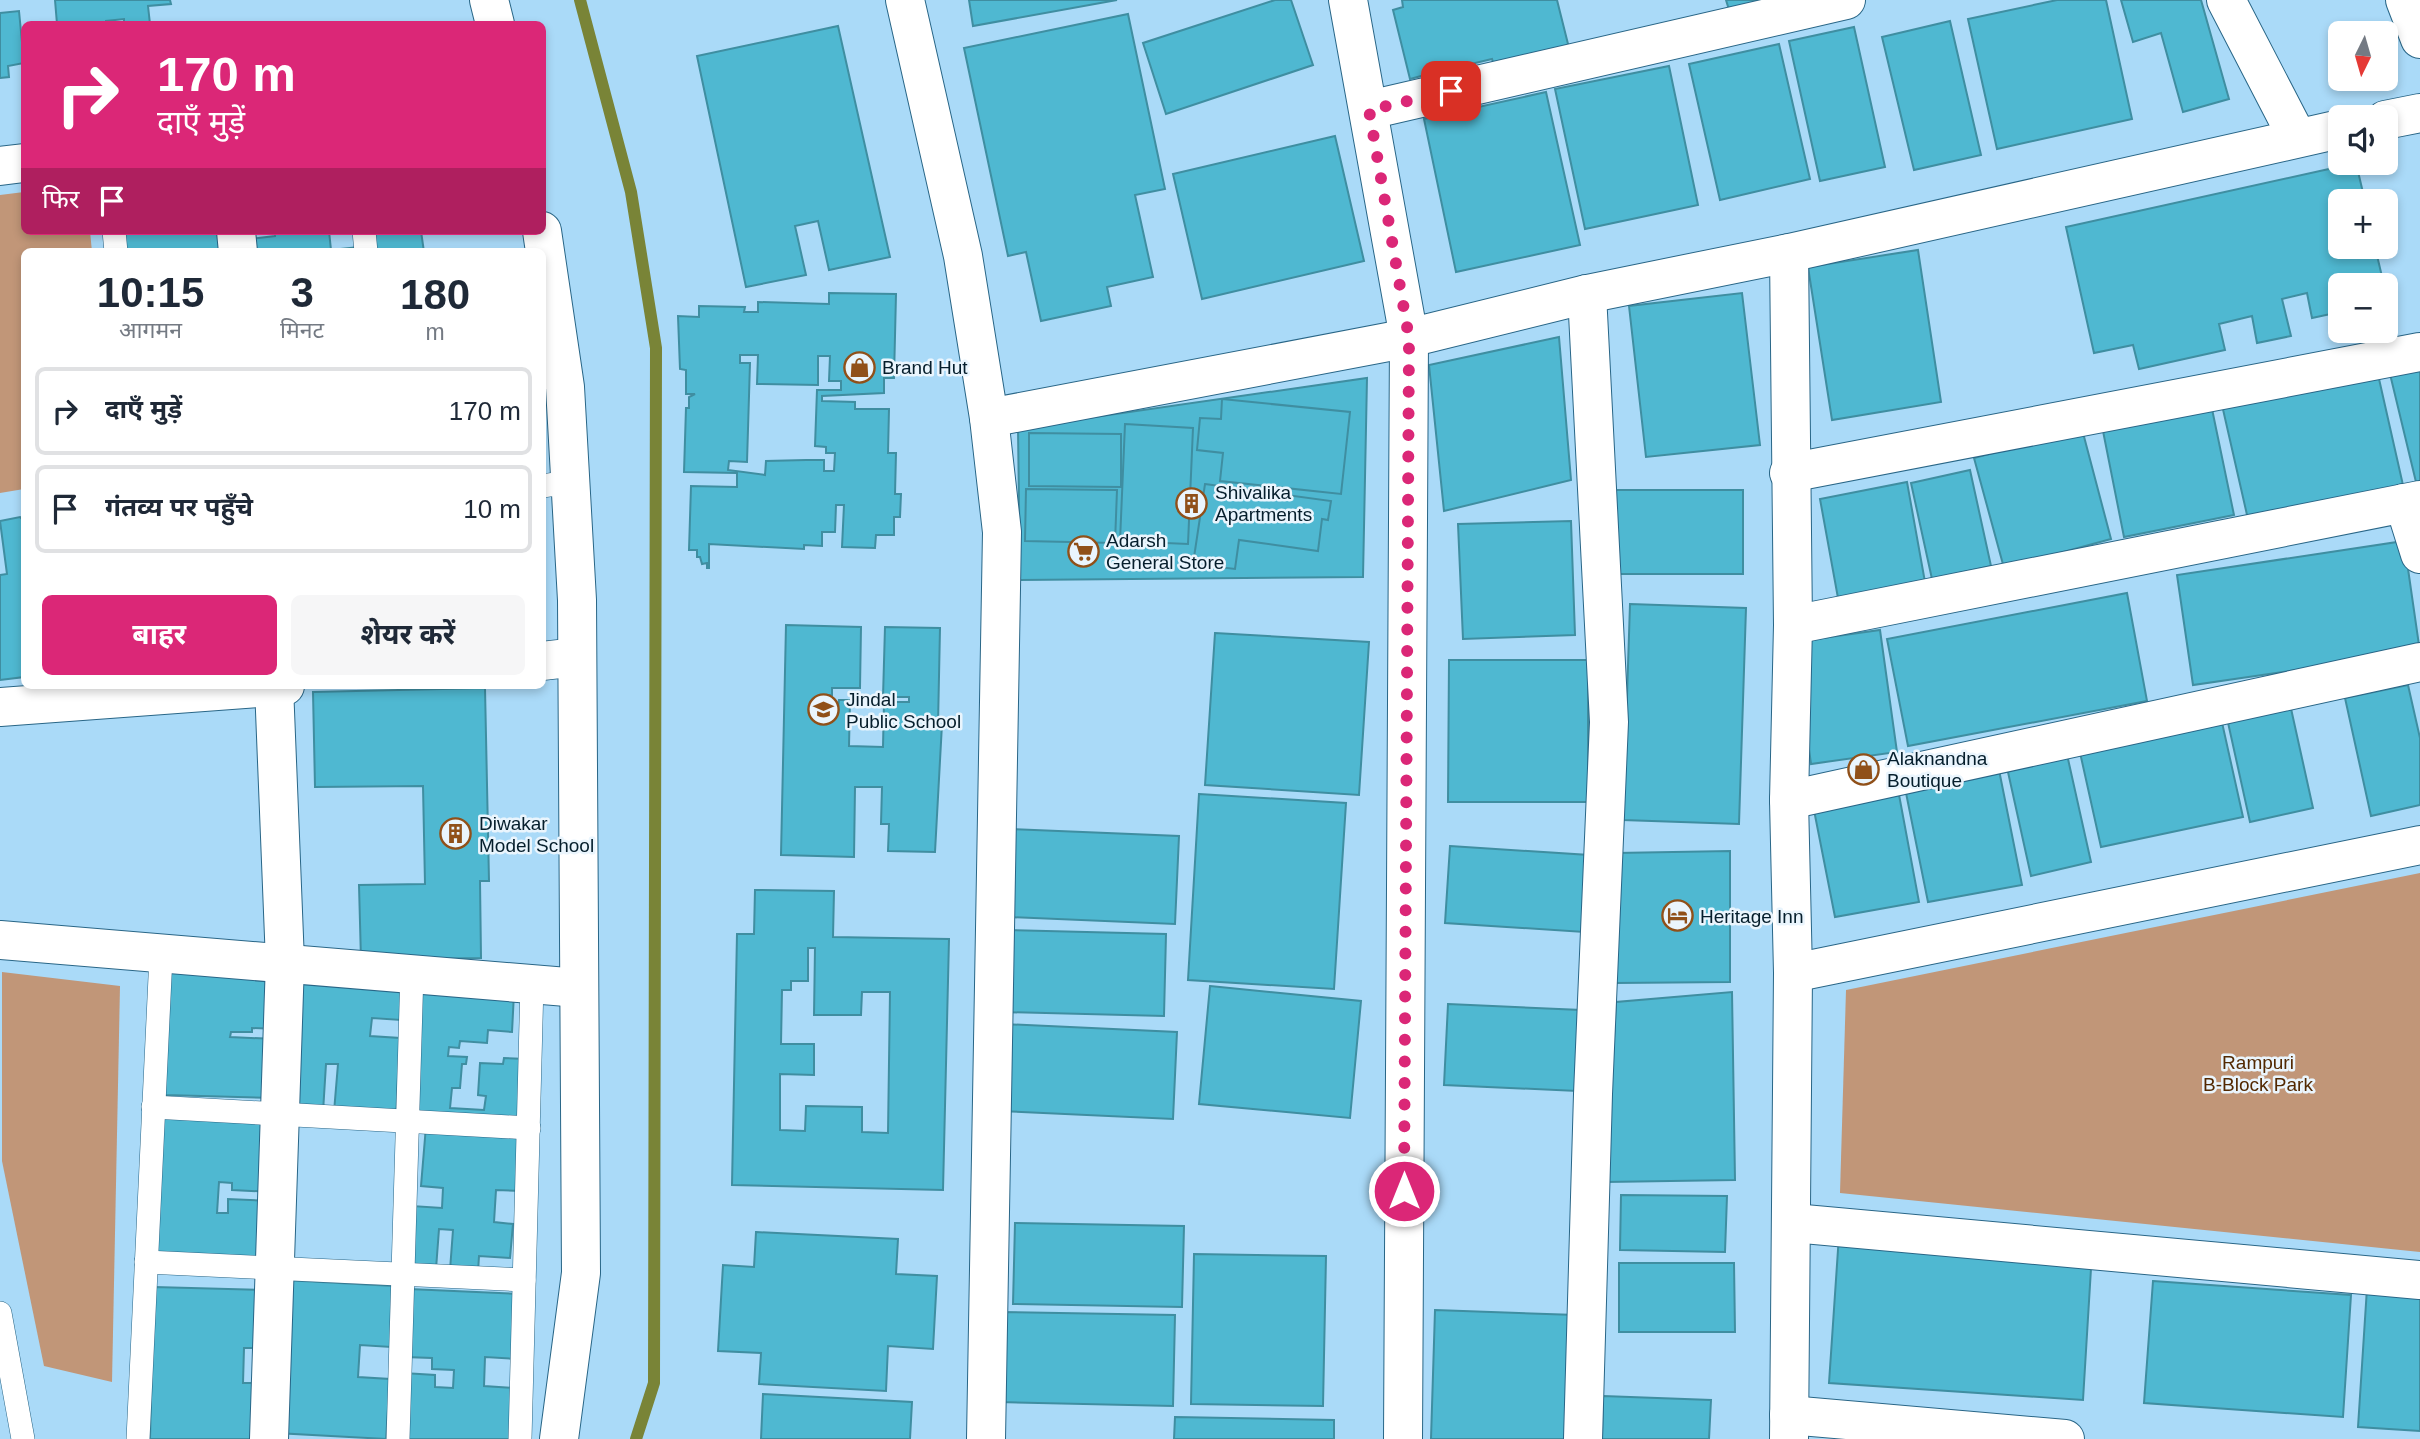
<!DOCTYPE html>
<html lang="hi">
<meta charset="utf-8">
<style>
body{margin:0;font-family:Helvetica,"Noto Sans Devanagari",sans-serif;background:#f6f6f7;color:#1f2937;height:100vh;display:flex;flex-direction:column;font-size:26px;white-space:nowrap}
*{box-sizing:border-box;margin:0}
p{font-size:23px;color:#747a83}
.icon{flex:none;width:38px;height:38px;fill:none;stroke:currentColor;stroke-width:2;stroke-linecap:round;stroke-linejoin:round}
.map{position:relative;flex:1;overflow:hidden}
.details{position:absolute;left:21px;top:248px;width:525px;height:441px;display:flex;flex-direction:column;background:#fff;border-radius:10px;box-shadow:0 4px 10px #0003}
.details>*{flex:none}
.top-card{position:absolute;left:21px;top:21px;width:525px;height:214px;border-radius:10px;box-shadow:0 4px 10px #0003;background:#db2777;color:#fff;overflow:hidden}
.needle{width:46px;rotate:185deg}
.fabs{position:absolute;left:2328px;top:21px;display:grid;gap:14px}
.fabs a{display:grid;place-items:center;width:70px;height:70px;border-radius:10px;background:#fff;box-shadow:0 4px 10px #0003;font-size:35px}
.pin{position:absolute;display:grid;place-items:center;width:60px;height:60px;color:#fff;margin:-30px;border-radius:14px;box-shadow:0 4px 10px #0006}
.me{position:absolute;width:77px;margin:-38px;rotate:0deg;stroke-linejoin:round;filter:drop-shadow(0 0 5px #0008)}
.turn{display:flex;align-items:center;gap:24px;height:147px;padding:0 21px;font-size:32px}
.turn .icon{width:91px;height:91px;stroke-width:2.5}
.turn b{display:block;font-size:49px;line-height:60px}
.then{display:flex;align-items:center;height:66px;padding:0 21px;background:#0003;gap:14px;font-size:26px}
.eta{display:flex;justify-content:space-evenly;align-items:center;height:119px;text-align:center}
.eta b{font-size:42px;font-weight:700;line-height:49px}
.primary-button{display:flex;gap:14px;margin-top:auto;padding:14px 21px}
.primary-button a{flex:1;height:80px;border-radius:10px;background:#db2777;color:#fff;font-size:28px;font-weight:700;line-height:80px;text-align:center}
.primary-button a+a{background:#f6f6f7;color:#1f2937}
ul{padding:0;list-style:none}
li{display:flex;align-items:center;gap:21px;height:88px;margin:0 14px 10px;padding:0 7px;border:4px solid #e0e1e3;border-radius:10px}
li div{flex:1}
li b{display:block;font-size:26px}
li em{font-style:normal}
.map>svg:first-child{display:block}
.green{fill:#c19678}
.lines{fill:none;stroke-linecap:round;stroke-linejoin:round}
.stream{stroke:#798437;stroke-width:12}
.building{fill:#4fb8d1;stroke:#3f8ea1;stroke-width:2;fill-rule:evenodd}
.service-casing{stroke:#296687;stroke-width:24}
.minor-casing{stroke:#296687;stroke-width:40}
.service{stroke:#fff;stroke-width:23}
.minor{stroke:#fff;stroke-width:38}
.route{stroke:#db2777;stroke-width:12;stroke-dasharray:0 21.6}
.labels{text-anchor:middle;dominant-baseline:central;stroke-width:5;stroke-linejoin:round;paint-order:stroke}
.poi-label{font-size:19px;fill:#051e2c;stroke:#eaf5fd;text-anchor:start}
.park-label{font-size:19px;fill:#522801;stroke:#eaf5fd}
</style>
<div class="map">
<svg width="2420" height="1439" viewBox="0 0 2420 1439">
<rect width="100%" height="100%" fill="#aadaf8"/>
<g class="green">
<path d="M 24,192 L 24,231 L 90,231 L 92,252 L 24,252 L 24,489 L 0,493 L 0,195 Z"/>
<path d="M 2420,873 L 2420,1252 L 1840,1193 L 1846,990 Z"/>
<path d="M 2,972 L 120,986 L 112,1382 L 44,1366 L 2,1161 Z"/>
</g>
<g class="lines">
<path class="stream" d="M 580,0 L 631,192 L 656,348 L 654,1383 L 636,1439"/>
</g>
<g class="building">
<path d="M 55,0 L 170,0 L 171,4 L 148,6 L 150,24 L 124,24 L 124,19 L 106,21 L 106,24 L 57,24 Z"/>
<path d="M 969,0 L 1117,0 L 973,26 Z"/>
<path d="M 1275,0 L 1291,0 L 1313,65 L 1166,114 L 1143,43 Z"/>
<path d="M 1402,0 L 1557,0 L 1572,60 L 1496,72 L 1492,59 L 1471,64 L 1473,74 L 1428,85 L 1425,75 L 1410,79 L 1393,10 L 1403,7 Z"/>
<path d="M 1726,0 L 1778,0 L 1730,13 Z"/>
<path d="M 2057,0 L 2106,0 L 2132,119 L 1997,149 L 1968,19 Z"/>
<path d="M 2121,0 L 2201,0 L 2229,99 L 2183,112 L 2161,33 L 2133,42 Z"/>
<path d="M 19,11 L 24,63 L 8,66 L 9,77 L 0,78 L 0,13 Z"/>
<path d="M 1128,14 L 1165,189 L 1135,195 L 1153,277 L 1107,287 L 1111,306 L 1041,321 L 1026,252 L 1008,256 L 964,48 Z"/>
<path d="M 1950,21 L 1981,155 L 1914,170 L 1882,37 Z"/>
<path d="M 838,26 L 890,257 L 829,270 L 818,221 L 795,226 L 806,275 L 746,287 L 697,56 Z"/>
<path d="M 1854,27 L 1885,167 L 1820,181 L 1789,41 Z"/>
<path d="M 1779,44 L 1810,179 L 1720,200 L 1689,64 Z"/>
<path d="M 1669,66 L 1698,205 L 1585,229 L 1555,89 Z"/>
<path d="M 1546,92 L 1580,245 L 1456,272 L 1424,119 Z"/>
<path d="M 1335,136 L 1364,261 L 1202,299 L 1173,174 Z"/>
<path d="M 2356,163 L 2365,201 L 2340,201 L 2340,247 L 2375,247 L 2384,285 L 2340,285 L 2340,312 L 2312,318 L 2307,293 L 2282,299 L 2291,336 L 2257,343 L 2252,316 L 2219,324 L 2225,350 L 2139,369 L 2133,345 L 2094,353 L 2066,227 Z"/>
<path d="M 116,231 L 226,231 L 228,252 L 118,252 Z"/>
<path d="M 275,231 L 329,231 L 331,250 L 358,247 L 358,252 L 243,252 L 242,240 L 275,236 Z"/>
<path d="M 372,231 L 421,231 L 424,252 L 374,251 Z"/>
<path d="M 1918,250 L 1941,402 L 1832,420 L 1808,267 Z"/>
<path d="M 829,293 L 896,294 L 894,378 L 884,378 L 884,393 L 822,396 L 822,401 L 855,402 L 855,409 L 889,409 L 888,453 L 896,453 L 895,494 L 901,494 L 900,517 L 894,517 L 894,535 L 876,535 L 875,548 L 842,547 L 844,505 L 836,505 L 835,532 L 822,532 L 822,546 L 804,545 L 804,549 L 709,544 L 709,568 L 707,568 L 707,563 L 702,564 L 700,557 L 697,557 L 697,550 L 689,550 L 691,486 L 737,487 L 737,473 L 684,472 L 686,408 L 689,408 L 689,397 L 695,394 L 686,394 L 686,370 L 680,369 L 678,316 L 699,317 L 699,306 L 745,307 L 744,312 L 758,312 L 758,302 L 829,304 ZM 740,355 L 758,355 L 757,384 L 818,385 L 818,356 L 830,356 L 829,381 L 841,381 L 841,390 L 817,390 L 815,446 L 826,447 L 826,453 L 835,453 L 834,471 L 824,471 L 824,460 L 806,460 L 766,461 L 765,475 L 728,470 L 729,461 L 747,462 L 750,363 L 740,363 Z"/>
<path d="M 1742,293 L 1760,445 L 1646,457 L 1629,306 Z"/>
<path d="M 1559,337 L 1571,480 L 1444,511 L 1429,365 Z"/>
<path d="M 2420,367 L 2420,481 L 2416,482 L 2390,374 Z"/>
<path d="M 2377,370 L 2405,494 L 2250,528 L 2222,405 Z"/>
<path d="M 1367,378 L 1363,577 L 1020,580 L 1018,428 Z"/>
<path d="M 1222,399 L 1350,412 L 1341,494 L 1220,481 L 1223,453 L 1197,450 L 1200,418 L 1221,419 Z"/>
<path d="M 2212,409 L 2234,515 L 2124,537 L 2103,431 Z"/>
<path d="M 1125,424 L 1193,428 L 1188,544 L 1120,541 Z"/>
<path d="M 2082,429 L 2111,539 L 2004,568 L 1974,458 Z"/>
<path d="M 1029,433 L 1121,434 L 1121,487 L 1029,486 Z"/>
<path d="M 1970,470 L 1991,566 L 1932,579 L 1911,483 Z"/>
<path d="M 1907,482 L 1925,582 L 1838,598 L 1820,499 Z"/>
<path d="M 1205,484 L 1331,501 L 1328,520 L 1322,519 L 1318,551 L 1239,540 L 1235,569 L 1193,564 Z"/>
<path d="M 1026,489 L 1117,490 L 1115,543 L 1025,541 Z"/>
<rect x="1615" y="490" width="128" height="84"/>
<path d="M 20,517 L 24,521 L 24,677 L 0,680 L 0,575 L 7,574 L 0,521 Z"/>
<path d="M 1571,521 L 1575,635 L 1463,639 L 1458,524 Z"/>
<path d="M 2404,541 L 2420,652 L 2193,685 L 2177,575 Z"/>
<path d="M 2127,593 L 2147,701 L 1908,746 L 1887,639 Z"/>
<path d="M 1630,604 L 1746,608 L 1739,824 L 1623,820 Z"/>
<path d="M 786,625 L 861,627 L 860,688 L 832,688 L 832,695 L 823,695 L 823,715 L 827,714 L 827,708 L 838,708 L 839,700 L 850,700 L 849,746 L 883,747 L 884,702 L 909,702 L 909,697 L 883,697 L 885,627 L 940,628 L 938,725 L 942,724 L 935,852 L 888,851 L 889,824 L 881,824 L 882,787 L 855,787 L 854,857 L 781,855 Z"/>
<path d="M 1880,630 L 1897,752 L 1811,764 L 1794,642 Z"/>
<path d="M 1215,633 L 1369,642 L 1359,795 L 1205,785 Z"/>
<path d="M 1449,660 L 1588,660 L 1588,802 L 1448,802 Z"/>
<path d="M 2408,685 L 2420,738 L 2420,805 L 2371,816 L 2345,698 Z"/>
<path d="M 485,688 L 489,881 L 480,881 L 481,958 L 361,960 L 359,885 L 425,884 L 423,786 L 315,787 L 313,692 Z"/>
<path d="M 2288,695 L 2313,808 L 2250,822 L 2225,709 Z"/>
<path d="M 2221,718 L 2243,817 L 2101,847 L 2079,748 Z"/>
<path d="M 2066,750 L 2091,862 L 2031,876 L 2006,763 Z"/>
<path d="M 1998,765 L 2022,885 L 1928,902 L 1904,783 Z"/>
<path d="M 1897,784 L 1919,902 L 1835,917 L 1812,800 Z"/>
<path d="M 1199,794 L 1346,803 L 1334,989 L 1188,980 Z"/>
<path d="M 1011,829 L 1179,836 L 1175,924 L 1008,917 Z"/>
<path d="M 1450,846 L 1589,855 L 1584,932 L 1445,923 Z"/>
<path d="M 1730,851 L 1730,982 L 1615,983 L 1616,853 Z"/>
<path d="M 755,890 L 834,891 L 833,937 L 949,939 L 943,1190 L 732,1185 L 737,934 L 754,934 ZM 808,948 L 815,948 L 814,1015 L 861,1015 L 862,992 L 890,992 L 888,1133 L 862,1132 L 862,1107 L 806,1106 L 805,1131 L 780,1130 L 780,1074 L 814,1075 L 814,1044 L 781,1044 L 782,990 L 791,990 L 791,981 L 808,981 Z"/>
<path d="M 1003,930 L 1166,934 L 1164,1016 L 1001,1012 Z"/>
<path d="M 168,970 L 278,974 L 277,1029 L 252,1028 L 252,1032 L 231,1032 L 230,1037 L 276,1039 L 275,1098 L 165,1095 Z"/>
<path d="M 293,978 L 401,981 L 401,1020 L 372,1018 L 370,1036 L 400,1038 L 396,1117 L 334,1112 L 338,1064 L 326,1064 L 323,1112 L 289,1109 Z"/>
<path d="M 418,980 L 514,993 L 512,1032 L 488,1030 L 487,1043 L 460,1041 L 459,1048 L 449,1047 L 448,1056 L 467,1057 L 466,1064 L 462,1064 L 460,1088 L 452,1088 L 450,1108 L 484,1110 L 486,1096 L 478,1095 L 480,1063 L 503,1064 L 504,1058 L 526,1059 L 522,1120 L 411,1112 Z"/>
<path d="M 1210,986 L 1361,1001 L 1350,1118 L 1199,1104 Z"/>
<path d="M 1732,992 L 1735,1180 L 1606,1182 L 1616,1002 Z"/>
<path d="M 1448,1004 L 1581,1010 L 1577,1091 L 1444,1085 Z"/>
<path d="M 1003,1024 L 1177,1032 L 1173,1119 L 999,1111 Z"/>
<path d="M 164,1110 L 275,1116 L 272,1192 L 232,1190 L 232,1183 L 219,1182 L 217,1213 L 228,1213 L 228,1199 L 271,1201 L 268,1263 L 157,1259 Z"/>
<path d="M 426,1126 L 526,1134 L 521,1191 L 496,1190 L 494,1222 L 513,1224 L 510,1258 L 479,1256 L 478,1272 L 450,1270 L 453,1230 L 439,1229 L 436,1269 L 408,1267 L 412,1206 L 442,1208 L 443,1188 L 421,1186 Z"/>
<path d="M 1621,1195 L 1727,1196 L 1725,1252 L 1620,1250 Z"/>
<path d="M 1015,1223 L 1184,1226 L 1182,1307 L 1013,1304 Z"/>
<path d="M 756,1232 L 898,1239 L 896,1274 L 937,1276 L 933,1349 L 888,1346 L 886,1391 L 759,1384 L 761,1353 L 718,1351 L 723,1265 L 754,1267 Z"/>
<path d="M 1839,1235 L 2092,1252 L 2083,1400 L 1829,1383 Z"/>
<path d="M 1194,1254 L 1326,1256 L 1323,1406 L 1191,1404 Z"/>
<path d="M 1619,1263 L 1734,1263 L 1735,1332 L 1619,1332 Z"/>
<path d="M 284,1280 L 394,1286 L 391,1347 L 360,1345 L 358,1377 L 390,1379 L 386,1439 L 276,1433 Z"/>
<path d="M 2153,1281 L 2351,1295 L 2343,1417 L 2144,1403 Z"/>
<path d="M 154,1287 L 269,1290 L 268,1348 L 244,1348 L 243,1383 L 267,1383 L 265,1439 L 150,1439 Z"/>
<path d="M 2367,1288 L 2420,1291 L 2420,1431 L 2358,1427 Z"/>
<path d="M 409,1289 L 519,1294 L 516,1359 L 485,1357 L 484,1386 L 514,1388 L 511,1439 L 401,1439 L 404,1373 L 435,1375 L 435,1387 L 453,1388 L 454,1370 L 432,1369 L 432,1358 L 405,1357 Z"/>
<path d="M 1435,1310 L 1576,1315 L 1572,1439 L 1431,1439 Z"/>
<path d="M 1001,1312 L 1175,1315 L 1173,1406 L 999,1402 Z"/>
<path d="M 763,1394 L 912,1402 L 910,1439 L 761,1439 Z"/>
<path d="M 1603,1396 L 1711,1400 L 1709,1439 L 1602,1439 Z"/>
<path d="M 1175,1417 L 1334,1420 L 1334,1439 L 1174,1439 Z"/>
</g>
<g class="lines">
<defs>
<g id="service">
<path d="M 114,231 L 116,252"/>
<path d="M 364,231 L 366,252"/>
<path d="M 542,486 L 570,482"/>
<path d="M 153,1107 L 529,1128"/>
<path d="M 146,1262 L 524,1280"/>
<path d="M 0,1313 L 23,1439"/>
<path d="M 138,1439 L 161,956"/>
<path d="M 398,1439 L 412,972"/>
<path d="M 520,1439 L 532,984"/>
</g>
<g id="minor">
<path d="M 489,0 L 495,24"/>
<path d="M 905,0 L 963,256 L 989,418 L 1002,532 L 986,1439"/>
<path d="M 1348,0 L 1409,338 L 1403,1439"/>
<path d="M 2226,0 L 2297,137"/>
<path d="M 2405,0 L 2420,39"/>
<path d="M 1369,110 L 1846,0"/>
<path d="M 2385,120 L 2420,113"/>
<path d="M 0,166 L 24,163"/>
<path d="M 236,231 L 238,252"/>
<path d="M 542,231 L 565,387 L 577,600 L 581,1273 L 559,1439"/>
<path d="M 1789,253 L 1793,625 L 1789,800 L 1793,973 L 1789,1439"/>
<path d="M 989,418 L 1409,338 L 1587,294 L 1789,253 L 2340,129"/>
<path d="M 1789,473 L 2420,352"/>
<path d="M 2404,503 L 2420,554"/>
<path d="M 1793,625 L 2420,500"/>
<path d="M 542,661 L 577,657"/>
<path d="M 0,707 L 285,686"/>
<path d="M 1789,800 L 2420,662"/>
<path d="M 0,940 L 579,988"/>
<path d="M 1793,973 L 2420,845"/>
<path d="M 1793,1223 L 2420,1280"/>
<path d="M 1789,1415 L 2065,1439"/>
<path d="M 269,1439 L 285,962 L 274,686"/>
<path d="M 1583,1439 L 1593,1094 L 1609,722 L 1587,294"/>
</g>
</defs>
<use href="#service" class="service-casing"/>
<use href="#minor" class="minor-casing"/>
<use href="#service" class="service"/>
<use href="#minor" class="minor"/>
</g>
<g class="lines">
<path class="route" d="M 1404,1191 L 1409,338 L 1369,110 L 1451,91"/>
</g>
<defs>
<symbol id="shop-ring" viewBox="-11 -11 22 22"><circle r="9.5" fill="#eaf5fd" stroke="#905019" stroke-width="1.5"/><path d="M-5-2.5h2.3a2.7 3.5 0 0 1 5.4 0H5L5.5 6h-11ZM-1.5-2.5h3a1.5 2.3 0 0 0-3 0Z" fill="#905019"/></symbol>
<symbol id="building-ring" viewBox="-11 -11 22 22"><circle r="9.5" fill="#eaf5fd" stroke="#905019" stroke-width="1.5"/><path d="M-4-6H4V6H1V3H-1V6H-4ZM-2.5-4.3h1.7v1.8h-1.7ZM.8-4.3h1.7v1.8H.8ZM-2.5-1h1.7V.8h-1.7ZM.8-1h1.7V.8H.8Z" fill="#905019"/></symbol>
<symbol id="supermarket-ring" viewBox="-11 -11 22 22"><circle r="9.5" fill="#eaf5fd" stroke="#905019" stroke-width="1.5"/><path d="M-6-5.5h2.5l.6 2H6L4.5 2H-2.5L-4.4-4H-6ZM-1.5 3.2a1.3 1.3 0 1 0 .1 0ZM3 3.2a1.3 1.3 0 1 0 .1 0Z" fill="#905019"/></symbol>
<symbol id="school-ring" viewBox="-11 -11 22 22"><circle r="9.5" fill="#eaf5fd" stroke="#905019" stroke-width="1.5"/><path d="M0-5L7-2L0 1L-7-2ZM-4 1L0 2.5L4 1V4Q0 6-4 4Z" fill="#905019"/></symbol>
<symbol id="hotel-ring" viewBox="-11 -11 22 22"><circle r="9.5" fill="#eaf5fd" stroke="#905019" stroke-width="1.5"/><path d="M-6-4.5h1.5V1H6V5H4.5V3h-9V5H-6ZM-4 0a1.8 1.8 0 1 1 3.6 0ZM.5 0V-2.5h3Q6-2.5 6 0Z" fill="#905019"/></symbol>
</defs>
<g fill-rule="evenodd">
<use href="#shop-ring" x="842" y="350" width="35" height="35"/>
<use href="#building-ring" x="1174" y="486" width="35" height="35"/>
<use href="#supermarket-ring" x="1066" y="534" width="35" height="35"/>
<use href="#school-ring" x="806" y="692" width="35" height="35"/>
<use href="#shop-ring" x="1846" y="752" width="35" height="35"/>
<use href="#building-ring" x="438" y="816" width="35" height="35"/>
<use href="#hotel-ring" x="1660" y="898" width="35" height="35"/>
</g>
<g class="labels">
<g class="poi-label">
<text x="882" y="367">Brand Hut</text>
<text x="1215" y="492">Shivalika<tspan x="1215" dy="22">Apartments</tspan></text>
<text x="1106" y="540">Adarsh<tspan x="1106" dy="22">General Store</tspan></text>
<text x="846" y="699">Jindal<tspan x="846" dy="22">Public School</tspan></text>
<text x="1887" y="758">Alaknandna<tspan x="1887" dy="22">Boutique</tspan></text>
<text x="479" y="823">Diwakar<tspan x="479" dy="22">Model School</tspan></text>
<text x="1700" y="916">Heritage Inn</text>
</g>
<g class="park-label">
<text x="2258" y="1062">Rampuri<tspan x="2258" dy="22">B-Block Park</tspan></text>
</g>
</g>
</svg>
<div class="fabs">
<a><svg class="needle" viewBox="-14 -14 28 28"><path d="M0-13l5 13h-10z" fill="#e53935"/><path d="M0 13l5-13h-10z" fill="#747a83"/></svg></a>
<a><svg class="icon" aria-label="sound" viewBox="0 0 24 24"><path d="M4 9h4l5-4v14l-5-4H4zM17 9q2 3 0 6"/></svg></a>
<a>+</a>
<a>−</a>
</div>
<div class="pin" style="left:1451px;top:91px;background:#d93025"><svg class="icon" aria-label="arrive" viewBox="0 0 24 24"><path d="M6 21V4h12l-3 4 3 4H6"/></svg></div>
<svg class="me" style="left:1404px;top:1191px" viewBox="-20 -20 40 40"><circle r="17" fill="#db2777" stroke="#fff" stroke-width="3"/><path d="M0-11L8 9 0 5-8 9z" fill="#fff"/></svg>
<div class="top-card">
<div class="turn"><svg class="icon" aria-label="right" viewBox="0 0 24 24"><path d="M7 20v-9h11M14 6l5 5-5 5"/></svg><div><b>170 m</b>दाएँ मुड़ें</div></div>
<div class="then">फिर<svg class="icon" aria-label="arrive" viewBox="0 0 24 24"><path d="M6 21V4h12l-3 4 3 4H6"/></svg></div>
</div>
<section class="details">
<div class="eta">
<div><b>10:15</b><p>आगमन</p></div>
<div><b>3</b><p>मिनट</p></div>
<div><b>180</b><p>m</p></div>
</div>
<ul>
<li><svg class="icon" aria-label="right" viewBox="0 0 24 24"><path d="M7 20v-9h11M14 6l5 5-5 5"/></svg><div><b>दाएँ मुड़ें</b></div><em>170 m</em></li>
<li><svg class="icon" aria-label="arrive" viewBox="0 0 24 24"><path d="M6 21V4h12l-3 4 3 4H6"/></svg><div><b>गंतव्य पर पहुँचे</b></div><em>10 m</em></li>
</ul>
<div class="primary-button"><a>बाहर</a><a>शेयर करें</a></div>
</section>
</div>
